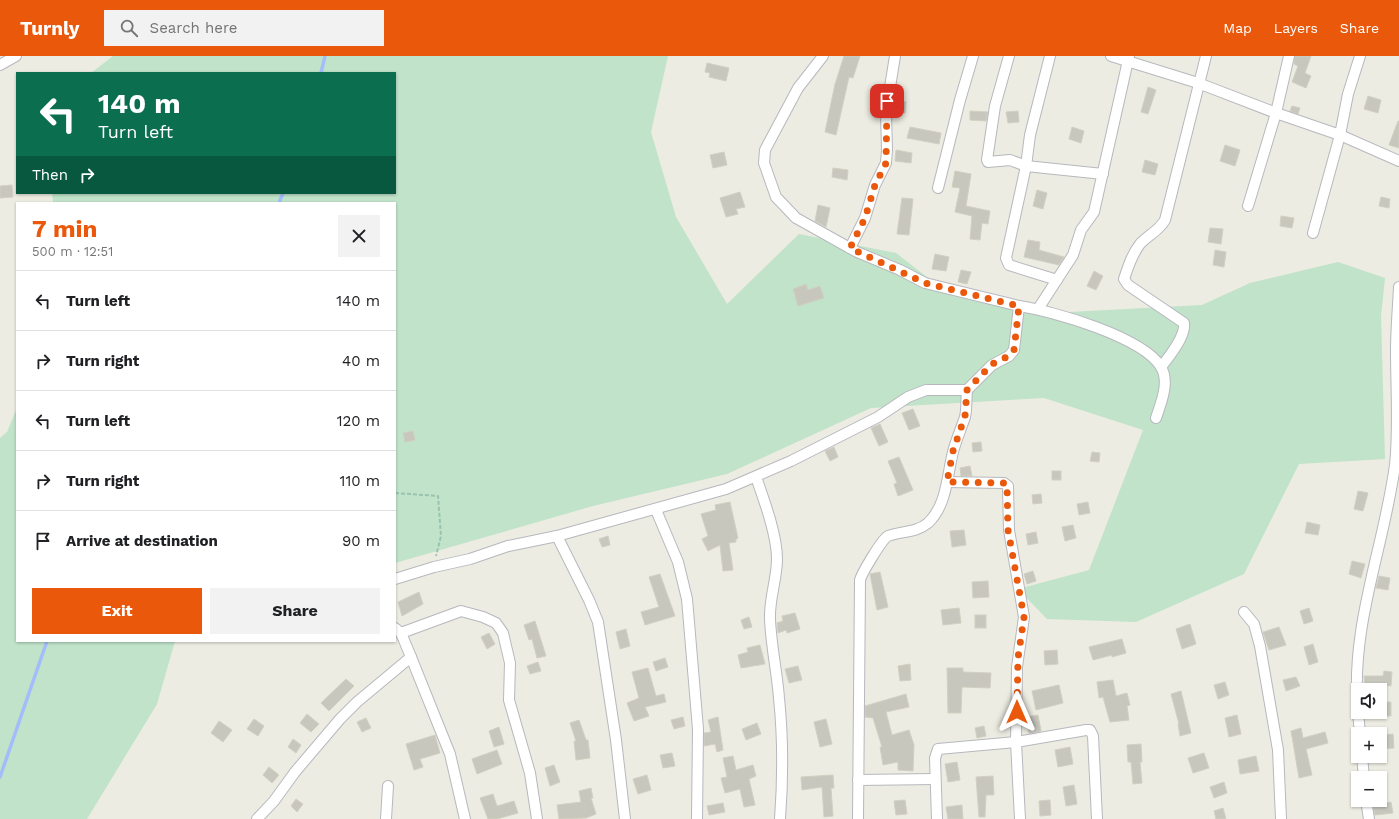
<!DOCTYPE html>
<meta charset="utf-8">
<style>
body{margin:0;font-family:"Work Sans",sans-serif;background:#f2f2f2;color:#202124;height:100vh;display:flex;flex-direction:column;font-size:15px;white-space:nowrap}
*{box-sizing:border-box;margin:0}
p{font-size:13px;color:#757577}
.icon{flex:none;width:22px;height:22px;fill:none;stroke:currentColor;stroke-width:2;stroke-linecap:round;stroke-linejoin:round}
.map{position:relative;flex:1;overflow:hidden}
.drawer{position:absolute;left:16px;top:146px;width:380px;height:440px;display:flex;flex-direction:column;background:#fff;border-radius:0px;box-shadow:0 1px 3px #0004}
.drawer>*{flex:none}
.banner{position:absolute;left:16px;top:16px;width:380px;height:122px;border-radius:0px;box-shadow:0 1px 3px #0004;background:#0b6e4f;color:#fff;overflow:hidden}
.controls{position:absolute;left:1351px;top:627px;display:grid;gap:8px}
.controls a{display:grid;place-items:center;width:36px;height:36px;border-radius:0px;background:#fff;box-shadow:0 1px 3px #0004;font-size:20px}
.pin{position:absolute;display:grid;place-items:center;width:34px;height:34px;color:#fff;margin:-17px;border-radius:8px;box-shadow:0 2px 6px #0006}
.me{position:absolute;width:44px;margin:-22px;rotate:0deg;stroke-linejoin:round;filter:drop-shadow(0 0 3px #0008)}
.turn{display:flex;align-items:center;gap:14px;height:84px;padding:0 16px;font-size:18px}
.turn .icon{width:52px;height:52px;stroke-width:2.5}
.turn b{display:block;font-size:28px;line-height:34px}
.then{display:flex;align-items:center;height:38px;padding:0 16px;background:#0003;gap:8px;font-size:15px}
.round{display:grid;place-items:center;flex:none;width:42px;height:42px;border-radius:0px;background:#f2f2f2}
.headline{display:flex;align-items:center;justify-content:space-between;height:68px;padding:0 16px}
h1{font-size:24px;font-weight:700;line-height:30px;color:#ea580c}
.button{display:flex;gap:8px;margin-top:auto;padding:8px 16px}
.button a{flex:1;height:46px;border-radius:0px;background:#ea580c;color:#fff;font-size:16px;font-weight:700;line-height:46px;text-align:center}
.button a+a{background:#f2f2f2;color:#202124}
ul{padding:0;list-style:none}
li{display:flex;align-items:center;gap:12px;height:60px;padding:0 16px;border-top:1px solid #e0e0e0}
li div{flex:1}
li b{display:block;font-size:15px}
li em{font-style:normal}
header{display:flex;align-items:center;gap:24px;box-sizing:border-box;height:56px;padding:0 20px;background:#ea580c;color:#fff}
header strong{font-size:19px}
nav{display:flex;gap:22px;margin-inline-start:auto;font-size:14px}
.search{width:280px;height:36px;background:#f2f2f2;display:flex;align-items:center;gap:10px;box-sizing:border-box;padding:0 14px;border-radius:0px;color:#757577;font-size:15px}
.map>svg:first-child{display:block}
.green{fill:#c0e3c9}
.lines{fill:none;stroke-linecap:round;stroke-linejoin:round}
.stream{stroke:#a4bdfa;stroke-width:3.5}
.building{fill:#c7c7be;stroke:#d1d0c1}
.street-casing{stroke:#b7b8be;stroke-width:12}
.path{stroke:#99c3b0;stroke-width:2;stroke-dasharray:4 2;stroke-linecap:butt}
.street{stroke:#fff;stroke-width:10}
.route{stroke:#ea580c;stroke-width:7;stroke-dasharray:0 12.6}
</style>
<header>
<strong>Turnly</strong>
<div class="search"><svg class="icon" aria-label="search" viewBox="0 0 24 24"><circle cx="10" cy="10" r="6"/><path d="M15 15l6 6"/></svg>Search here</div>
<nav><a>Map</a><a>Layers</a><a>Share</a></nav>
</header>
<div class="map">
<svg width="1399" height="763" viewBox="0 0 1399 763">
<rect width="100%" height="100%" fill="#ecece2"/>
<g class="green">
<path d="M 113,0 L 668,0 L 651,76 L 676,161 L 727,248 L 799,178 L 896,197 L 950,239 L 1032,258 L 1202,249 L 1250,227 L 1338,206 L 1385,222 L 1381,260 L 1385,403 L 1299,408 L 1244,518 L 1136,566 L 1047,563 L 1018,533 L 1089,514 L 1143,374 L 1044,342 L 871,352 L 727,418 L 593,450 L 395,507 L 395,147 L 53,147 L 52,137 L 395,137 L 395,17 L 91,17 Z"/>
<path d="M 17,352 L 17,585 L 175,585 L 157,648 L 87,763 L 0,763 L 0,382 L 7,376 Z"/>
</g>
<g class="lines">
<g class="stream">
<path d="M 321,17 L 325,0"/>
<path d="M 279,147 L 283,137"/>
<path d="M 0,721 L 47,585"/>
</g>
</g>
<g class="building">
<path d="M 844,0 L 860,0 L 853,22 L 849,21 L 836,79 L 825,76 L 835,28 Z"/>
<path d="M 1295,0 L 1311,0 L 1305,17 L 1311,20 L 1306,32 L 1292,26 L 1298,10 L 1294,8 Z"/>
<path d="M 707,7 L 729,12 L 726,25 L 709,21 L 710,17 L 705,16 Z"/>
<path d="M 1148,31 L 1156,34 L 1148,58 L 1141,56 Z"/>
<path d="M 1368,40 L 1381,44 L 1378,57 L 1364,53 Z"/>
<path d="M 895,44 L 906,46 L 905,57 L 893,57 Z"/>
<path d="M 1292,50 L 1300,52 L 1298,58 L 1290,55 Z"/>
<path d="M 970,55 L 988,56 L 986,65 L 970,64 Z"/>
<path d="M 1018,55 L 1019,66 L 1008,67 L 1006,56 Z"/>
<path d="M 1398,65 L 1399,65 L 1399,92 L 1389,89 Z"/>
<path d="M 910,71 L 941,77 L 939,88 L 907,82 Z"/>
<path d="M 1072,71 L 1084,75 L 1081,87 L 1069,83 Z"/>
<path d="M 1225,89 L 1240,94 L 1235,110 L 1220,105 Z"/>
<path d="M 896,94 L 912,97 L 911,107 L 895,105 Z"/>
<path d="M 724,96 L 727,109 L 713,112 L 710,99 Z"/>
<path d="M 1145,104 L 1158,108 L 1155,119 L 1142,116 Z"/>
<path d="M 833,112 L 848,114 L 847,124 L 832,121 Z"/>
<path d="M 955,115 L 971,118 L 966,150 L 990,155 L 988,168 L 982,167 L 980,184 L 970,183 L 972,160 L 955,156 L 960,132 L 952,131 Z"/>
<path d="M 12,129 L 13,141 L 0,142 L 0,130 Z"/>
<path d="M 1037,134 L 1047,137 L 1043,153 L 1033,150 Z"/>
<path d="M 740,136 L 745,151 L 736,153 L 738,158 L 726,161 L 720,142 Z"/>
<path d="M 1381,141 L 1390,143 L 1389,152 L 1379,150 Z"/>
<path d="M 902,142 L 913,143 L 909,179 L 897,178 Z"/>
<path d="M 818,149 L 830,152 L 826,171 L 815,165 Z"/>
<path d="M 1281,160 L 1294,162 L 1292,172 L 1280,170 Z"/>
<path d="M 1210,172 L 1223,173 L 1221,188 L 1208,186 Z"/>
<path d="M 1028,184 L 1040,186 L 1039,194 L 1064,201 L 1059,209 L 1024,201 Z"/>
<path d="M 1215,194 L 1226,196 L 1224,211 L 1213,209 Z"/>
<path d="M 935,198 L 949,201 L 946,215 L 932,213 Z"/>
<path d="M 961,214 L 971,216 L 967,228 L 958,226 Z"/>
<path d="M 1094,215 L 1103,220 L 1096,234 L 1087,230 Z"/>
<path d="M 806,228 L 808,234 L 820,230 L 824,242 L 798,250 L 793,233 Z"/>
<path d="M 913,353 L 920,370 L 909,374 L 902,357 Z"/>
<path d="M 880,368 L 888,386 L 879,390 L 871,372 Z"/>
<path d="M 413,375 L 415,384 L 405,386 L 403,377 Z"/>
<path d="M 981,386 L 982,395 L 973,396 L 972,387 Z"/>
<path d="M 834,391 L 838,401 L 830,405 L 825,395 Z"/>
<path d="M 1092,396 L 1100,397 L 1099,406 L 1090,405 Z"/>
<path d="M 899,401 L 913,434 L 898,440 L 894,428 L 897,427 L 888,405 Z"/>
<path d="M 970,410 L 972,420 L 961,420 L 960,412 Z"/>
<rect x="1052" y="415" width="9" height="9"/>
<path d="M 1358,435 L 1368,437 L 1363,455 L 1354,453 Z"/>
<path d="M 1041,438 L 1042,447 L 1033,448 L 1032,439 Z"/>
<path d="M 730,446 L 738,482 L 736,483 L 736,486 L 729,487 L 733,514 L 723,515 L 720,489 L 708,495 L 702,483 L 708,480 L 701,458 L 716,454 L 715,449 Z"/>
<path d="M 1088,446 L 1090,457 L 1079,459 L 1077,448 Z"/>
<path d="M 1307,466 L 1320,469 L 1318,479 L 1305,477 Z"/>
<path d="M 1073,469 L 1076,482 L 1065,485 L 1062,471 Z"/>
<path d="M 964,474 L 966,489 L 952,491 L 950,475 Z"/>
<path d="M 1036,476 L 1038,487 L 1028,489 L 1026,478 Z"/>
<path d="M 608,480 L 610,489 L 602,491 L 599,483 Z"/>
<path d="M 1352,505 L 1365,508 L 1361,522 L 1349,518 Z"/>
<path d="M 1033,515 L 1036,525 L 1027,528 L 1024,518 Z"/>
<path d="M 880,516 L 888,551 L 877,554 L 870,518 Z"/>
<path d="M 660,518 L 675,560 L 645,569 L 641,556 L 659,551 L 649,521 Z"/>
<path d="M 1379,520 L 1390,522 L 1388,534 L 1376,532 Z"/>
<path d="M 988,525 L 989,541 L 973,542 L 972,526 Z"/>
<path d="M 419,536 L 423,548 L 402,560 L 398,546 Z"/>
<path d="M 959,552 L 961,567 L 943,569 L 941,554 Z"/>
<path d="M 1309,552 L 1313,565 L 1304,568 L 1300,555 Z"/>
<path d="M 795,557 L 800,573 L 787,577 L 786,574 L 778,577 L 777,567 L 783,565 L 782,560 Z"/>
<rect x="975" y="559" width="11" height="13"/>
<path d="M 749,561 L 752,571 L 744,573 L 741,564 Z"/>
<path d="M 535,565 L 546,600 L 537,602 L 532,583 L 529,584 L 524,569 Z"/>
<path d="M 1190,568 L 1196,588 L 1182,593 L 1176,573 Z"/>
<path d="M 1279,571 L 1286,589 L 1269,594 L 1263,576 Z"/>
<path d="M 626,573 L 630,590 L 620,593 L 616,576 Z"/>
<path d="M 489,577 L 495,588 L 487,593 L 481,581 Z"/>
<path d="M 1122,583 L 1126,597 L 1112,601 L 1112,599 L 1093,604 L 1089,591 Z"/>
<path d="M 1313,588 L 1318,606 L 1309,609 L 1304,591 Z"/>
<path d="M 760,589 L 765,608 L 741,612 L 738,599 L 748,596 L 747,592 Z"/>
<path d="M 1057,594 L 1058,608 L 1045,609 L 1044,595 Z"/>
<path d="M 665,602 L 668,611 L 656,615 L 653,606 Z"/>
<path d="M 538,606 L 541,615 L 530,618 L 527,610 Z"/>
<path d="M 910,608 L 911,624 L 900,625 L 898,610 Z"/>
<path d="M 798,610 L 802,624 L 789,627 L 785,613 Z"/>
<path d="M 648,612 L 656,640 L 664,638 L 666,646 L 645,651 L 649,660 L 634,665 L 627,647 L 639,642 L 632,616 Z"/>
<path d="M 947,612 L 963,612 L 963,616 L 991,617 L 990,632 L 962,631 L 961,657 L 948,657 Z"/>
<path d="M 1384,615 L 1392,616 L 1391,630 L 1374,628 L 1374,634 L 1365,634 L 1364,620 L 1383,620 Z"/>
<path d="M 1296,621 L 1300,630 L 1286,635 L 1283,624 Z"/>
<path d="M 346,623 L 354,630 L 329,655 L 321,647 Z"/>
<path d="M 1113,624 L 1116,640 L 1127,637 L 1130,649 L 1127,650 L 1129,664 L 1110,666 L 1103,641 L 1099,642 L 1097,626 Z"/>
<path d="M 1225,626 L 1229,639 L 1218,643 L 1214,629 Z"/>
<path d="M 1059,629 L 1063,647 L 1036,654 L 1032,635 Z"/>
<path d="M 1181,635 L 1191,677 L 1180,680 L 1178,668 L 1179,668 L 1171,638 Z"/>
<path d="M 906,638 L 909,651 L 886,656 L 892,679 L 909,674 L 914,689 L 913,715 L 898,714 L 898,706 L 883,709 L 880,691 L 882,691 L 873,662 L 865,661 L 865,650 Z"/>
<path d="M 1382,646 L 1391,646 L 1391,660 L 1383,660 Z"/>
<path d="M 307,658 L 319,668 L 311,676 L 300,667 Z"/>
<path d="M 1038,659 L 1041,675 L 1029,677 L 1026,661 Z"/>
<path d="M 1237,659 L 1241,678 L 1229,681 L 1225,662 Z"/>
<path d="M 683,661 L 685,670 L 674,673 L 671,664 Z"/>
<path d="M 718,661 L 723,694 L 717,696 L 715,688 L 704,690 L 704,677 L 711,676 L 708,664 Z"/>
<path d="M 366,662 L 371,672 L 362,676 L 357,666 Z"/>
<path d="M 254,663 L 264,670 L 258,680 L 247,673 Z"/>
<path d="M 826,663 L 832,688 L 820,691 L 814,666 Z"/>
<path d="M 579,664 L 586,684 L 588,684 L 590,702 L 576,704 L 574,685 L 576,685 L 570,667 Z"/>
<path d="M 219,665 L 232,674 L 223,686 L 211,677 Z"/>
<path d="M 757,667 L 761,678 L 746,684 L 742,673 Z"/>
<path d="M 984,670 L 986,680 L 977,682 L 975,672 Z"/>
<path d="M 499,671 L 504,688 L 494,691 L 489,675 Z"/>
<path d="M 1301,672 L 1303,682 L 1325,676 L 1328,687 L 1306,693 L 1312,719 L 1299,722 L 1291,675 Z"/>
<path d="M 1393,678 L 1394,692 L 1381,693 L 1380,679 Z"/>
<path d="M 435,679 L 440,697 L 420,703 L 423,711 L 414,714 L 406,688 Z"/>
<path d="M 293,683 L 301,689 L 296,697 L 288,691 Z"/>
<path d="M 1141,688 L 1142,706 L 1140,706 L 1142,727 L 1133,728 L 1131,706 L 1128,706 L 1127,689 Z"/>
<path d="M 1070,691 L 1073,708 L 1058,711 L 1055,694 Z"/>
<path d="M 497,694 L 502,708 L 477,718 L 472,703 Z"/>
<path d="M 672,697 L 675,710 L 663,712 L 660,699 Z"/>
<path d="M 1204,697 L 1209,712 L 1193,717 L 1188,702 Z"/>
<path d="M 733,700 L 736,714 L 753,709 L 756,720 L 749,723 L 755,749 L 744,751 L 740,733 L 725,737 L 721,722 L 727,721 L 723,702 Z"/>
<path d="M 1256,700 L 1259,715 L 1240,718 L 1238,704 Z"/>
<path d="M 957,706 L 960,724 L 948,726 L 945,708 Z"/>
<path d="M 554,709 L 560,726 L 550,730 L 545,712 Z"/>
<path d="M 269,711 L 279,719 L 272,727 L 263,719 Z"/>
<path d="M 647,719 L 651,734 L 638,738 L 633,723 Z"/>
<path d="M 833,719 L 834,732 L 831,732 L 833,760 L 824,761 L 822,731 L 802,734 L 801,721 Z"/>
<path d="M 993,720 L 994,739 L 986,739 L 985,761 L 979,761 L 976,721 Z"/>
<path d="M 1224,726 L 1227,737 L 1214,742 L 1210,731 Z"/>
<path d="M 1074,729 L 1077,748 L 1066,750 L 1063,731 Z"/>
<path d="M 591,732 L 593,742 L 591,742 L 596,758 L 586,762 L 559,763 L 557,749 L 581,746 L 579,735 Z"/>
<path d="M 493,738 L 497,750 L 514,745 L 518,757 L 497,763 L 488,763 L 480,742 Z"/>
<path d="M 296,743 L 303,748 L 297,756 L 291,750 Z"/>
<path d="M 905,744 L 907,758 L 896,759 L 894,745 Z"/>
<path d="M 1050,744 L 1051,759 L 1040,760 L 1039,745 Z"/>
<path d="M 1391,746 L 1393,757 L 1375,759 L 1373,749 Z"/>
<path d="M 723,747 L 725,756 L 709,759 L 707,750 Z"/>
<path d="M 962,749 L 963,763 L 948,763 L 946,751 Z"/>
<path d="M 1223,752 L 1226,763 L 1216,763 L 1214,755 Z"/>
</g>
<g class="lines">
<defs>
<g id="street">
<path d="M 823,0 L 798,32 L 765,94 L 764,107 L 776,141 L 796,162 L 857,196 L 900,214 L 925,227 L 1019,250 L 1014,294 L 1009,300 L 992,309 L 967,334 C 966,342 967,353 965,361 C 961,373 956,384 953,396 C 947,420 947,449 928,467 C 916,477 901,475 888,480 C 882,483 862,517 860,524 L 858,763"/>
<path d="M 1009,0 L 995,50 L 987,104 L 988,106 L 1010,104 L 1026,110 L 1103,118"/>
<path d="M 1050,0 L 1030,79 L 1026,110 L 1006,202 L 1009,209 L 1057,224"/>
<path d="M 1111,0 L 1198,27 L 1276,57 L 1340,79 L 1399,105"/>
<path d="M 0,9 L 16,0"/>
<path d="M 938,132 L 960,44 L 973,0"/>
<path d="M 1248,150 L 1276,57 L 1289,0"/>
<path d="M 1313,177 L 1340,79 L 1348,38 L 1360,0"/>
<path d="M 850,192 L 865,162 L 875,129 L 886,107 L 887,94 L 886,56 L 895,0"/>
<path d="M 1019,250 C 1053,255 1143,281 1161,311 C 1170,326 1161,347 1156,362"/>
<path d="M 1038,253 L 1073,199 L 1081,174 L 1094,156 L 1129,0"/>
<path d="M 1161,311 C 1169,301 1186,280 1184,267 L 1128,229 L 1124,223 C 1128,211 1132,198 1140,188 C 1148,179 1159,175 1165,164 L 1206,0"/>
<path d="M 756,421 C 764,444 777,479 777,503 C 777,523 769,543 770,563 C 771,589 777,616 779,642 C 783,681 783,723 780,763"/>
<path d="M 947,426 L 1004,427 L 1008,430 L 1009,474 L 1024,561 L 1017,611 L 1016,686 L 1020,763"/>
<path d="M 656,454 L 678,506 L 687,543 L 698,673 L 697,763"/>
<path d="M 557,480 L 589,544 L 598,566 L 616,684 L 625,763"/>
<path d="M 395,523 L 434,511 L 470,503 L 508,490 L 557,480 L 726,433 L 791,405 L 878,361 L 908,341 L 926,334 L 967,334"/>
<path d="M 1244,556 L 1254,568 L 1260,590 L 1278,694 L 1281,763"/>
<path d="M 395,572 L 401,577 L 411,601 L 450,698 L 465,763"/>
<path d="M 401,577 L 461,555 L 483,561 L 496,567 L 503,577 L 510,607 L 509,644 L 530,717 L 537,763"/>
<path d="M 1358,654 C 1350,571 1384,491 1395,409 C 1399,371 1396,333 1396,295 C 1396,274 1398,252 1399,231"/>
<path d="M 1358,656 L 1360,678"/>
<path d="M 1362,700 L 1364,722"/>
<path d="M 858,724 L 935,723"/>
<path d="M 1366,744 L 1369,763"/>
<path d="M 257,763 L 274,745 L 295,716 L 340,663 L 357,646 L 411,601"/>
<path d="M 386,763 L 388,730"/>
<path d="M 937,763 L 935,702 L 938,693 L 1016,686 L 1086,674 L 1090,674 L 1093,680 L 1097,763"/>
</g>
</defs>
<use href="#street" class="street-casing"/>
<path class="path" d="M 395,437 L 438,440 L 441,480 L 436,500"/>
<use href="#street" class="street"/>
</g>
<g class="lines">
<path class="route" d="M 887,45 L 886,107 L 875,129 L 865,162 L 850,192 L 925,227 L 1019,250 L 1014,294 L 1009,300 L 992,308 L 967,334 L 965,360 L 953,395 L 947,426 L 1004,427 L 1007,428 L 1008,474 L 1024,561 L 1018,602 L 1017,656"/>
</g>
</svg>
<div class="controls">
<a><svg class="icon" aria-label="sound" viewBox="0 0 24 24"><path d="M4 9h4l5-4v14l-5-4H4zM17 9q2 3 0 6"/></svg></a>
<a>+</a>
<a>−</a>
</div>
<div class="pin" style="left:887px;top:45px;background:#d93025"><svg class="icon" aria-label="arrive" viewBox="0 0 24 24"><path d="M6 21V4h12l-3 4 3 4H6"/></svg></div>
<svg class="me" style="left:1017px;top:656px" viewBox="-20 -20 40 40"><path d="M0-17L14 15 0 8-14 15z" fill="#ea580c" stroke="#fff" stroke-width="4"/></svg>
<div class="banner">
<div class="turn"><svg class="icon" aria-label="left" viewBox="0 0 24 24"><path d="M17 20v-9H6M10 6l-5 5 5 5"/></svg><div><b>140 m</b>Turn left</div></div>
<div class="then">Then<svg class="icon" aria-label="right" viewBox="0 0 24 24"><path d="M7 20v-9h11M14 6l5 5-5 5"/></svg></div>
</div>
<section class="drawer">
<div class="headline"><div><h1>7 min</h1><p>500 m · 12:51</p></div><a class="round"><svg class="icon" aria-label="close" viewBox="0 0 24 24"><path d="M6 6l12 12M18 6L6 18"/></svg></a></div>
<ul>
<li><svg class="icon" aria-label="left" viewBox="0 0 24 24"><path d="M17 20v-9H6M10 6l-5 5 5 5"/></svg><div><b>Turn left</b></div><em>140 m</em></li>
<li><svg class="icon" aria-label="right" viewBox="0 0 24 24"><path d="M7 20v-9h11M14 6l5 5-5 5"/></svg><div><b>Turn right</b></div><em>40 m</em></li>
<li><svg class="icon" aria-label="left" viewBox="0 0 24 24"><path d="M17 20v-9H6M10 6l-5 5 5 5"/></svg><div><b>Turn left</b></div><em>120 m</em></li>
<li><svg class="icon" aria-label="right" viewBox="0 0 24 24"><path d="M7 20v-9h11M14 6l5 5-5 5"/></svg><div><b>Turn right</b></div><em>110 m</em></li>
<li><svg class="icon" aria-label="arrive" viewBox="0 0 24 24"><path d="M6 21V4h12l-3 4 3 4H6"/></svg><div><b>Arrive at destination</b></div><em>90 m</em></li>
</ul>
<div class="button"><a>Exit</a><a>Share</a></div>
</section>
</div>
